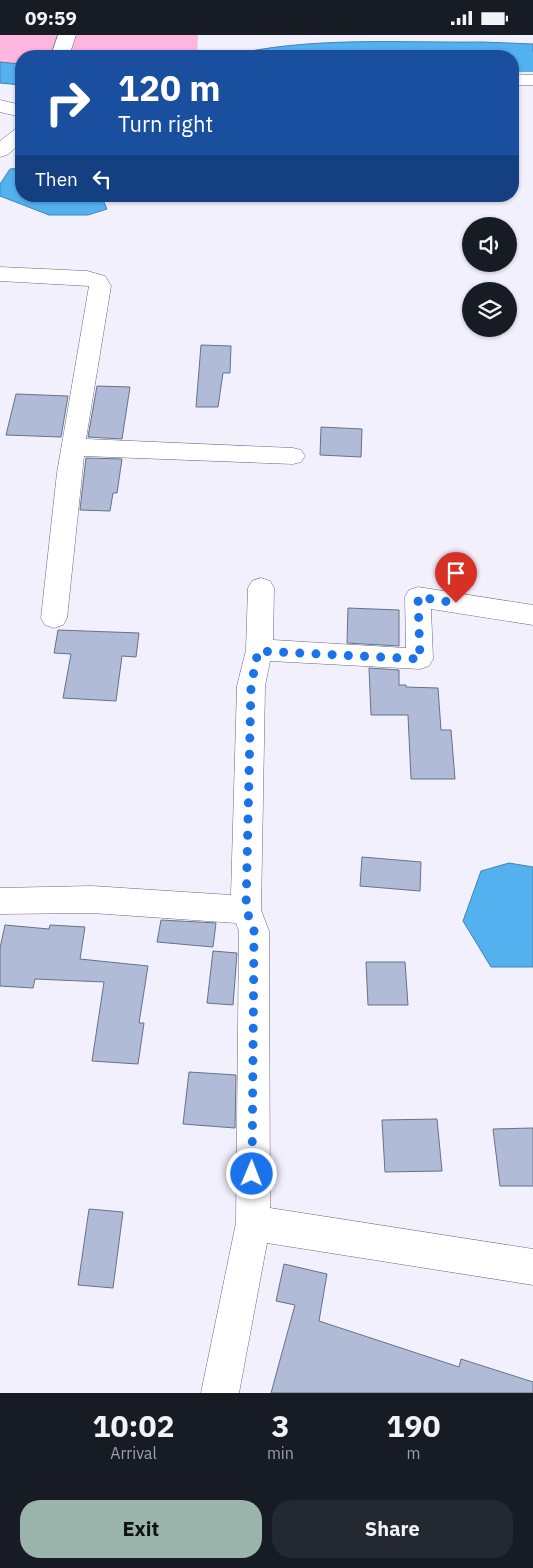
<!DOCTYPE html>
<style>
body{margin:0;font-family:"IBM Plex Sans",sans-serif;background:#242831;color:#f1f3f6;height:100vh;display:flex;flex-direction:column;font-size:19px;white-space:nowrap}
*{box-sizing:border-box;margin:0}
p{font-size:16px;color:#9ea1a6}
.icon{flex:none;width:28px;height:28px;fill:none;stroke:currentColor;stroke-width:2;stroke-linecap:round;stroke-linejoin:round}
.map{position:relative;height:1358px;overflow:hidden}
.sheet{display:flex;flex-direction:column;background:#171b24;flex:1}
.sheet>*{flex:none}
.top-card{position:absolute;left:15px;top:15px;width:504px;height:152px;border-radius:20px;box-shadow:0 1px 4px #0004;background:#1a4fa0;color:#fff;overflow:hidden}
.controls{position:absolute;left:462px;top:182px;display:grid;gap:10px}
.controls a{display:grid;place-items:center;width:55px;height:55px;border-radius:50%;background:#171b24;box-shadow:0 1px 4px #0004;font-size:25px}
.pin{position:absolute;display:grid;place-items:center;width:42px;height:42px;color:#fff;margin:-51px -21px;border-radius:50% 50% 50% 0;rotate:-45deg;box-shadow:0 0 5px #0007}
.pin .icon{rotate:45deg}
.me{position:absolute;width:55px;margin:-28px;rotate:1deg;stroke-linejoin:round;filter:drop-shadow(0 0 4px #0008)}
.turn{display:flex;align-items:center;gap:18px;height:105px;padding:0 20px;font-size:22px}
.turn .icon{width:65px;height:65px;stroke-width:2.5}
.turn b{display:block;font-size:35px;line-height:42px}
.then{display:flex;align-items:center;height:48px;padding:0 20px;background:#0003;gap:10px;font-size:19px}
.eta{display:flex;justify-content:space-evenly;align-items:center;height:85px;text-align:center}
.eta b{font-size:30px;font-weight:700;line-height:35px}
.cta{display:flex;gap:10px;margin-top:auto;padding:10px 20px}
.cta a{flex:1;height:58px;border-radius:20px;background:#9ab4ab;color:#111;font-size:20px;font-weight:700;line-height:58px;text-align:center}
.cta a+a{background:#242831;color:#f1f3f6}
.status{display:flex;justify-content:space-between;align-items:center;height:35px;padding:0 25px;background:#171b24;direction:ltr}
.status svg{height:14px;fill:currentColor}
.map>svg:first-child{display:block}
.green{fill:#ffb6df}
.water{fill:#54b1f0;stroke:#4384b3}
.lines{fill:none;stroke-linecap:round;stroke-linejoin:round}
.river{fill:#54b1f0;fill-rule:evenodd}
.building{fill:#b0bbd7;stroke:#67718a}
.street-casing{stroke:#6b6780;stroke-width:1}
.street{fill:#fff;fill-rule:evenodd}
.route{stroke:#1a73e8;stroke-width:9;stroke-dasharray:0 16.2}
</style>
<div class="status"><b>09:59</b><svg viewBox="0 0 49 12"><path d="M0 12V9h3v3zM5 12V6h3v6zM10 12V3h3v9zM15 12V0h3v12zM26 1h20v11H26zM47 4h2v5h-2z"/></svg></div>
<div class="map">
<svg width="533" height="1358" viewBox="0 0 533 1358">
<rect width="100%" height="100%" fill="#f2f0fc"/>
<path class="green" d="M 0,0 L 198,0 L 197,21 L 21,21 L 21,36 L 0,35 Z"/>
<g class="water">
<path d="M 482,7 L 533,9 L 533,26 L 513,25 L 512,21 L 227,21 C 310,1 398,8 482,7 Z"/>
<path d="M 0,27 L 21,29 L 21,50 L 0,48 Z"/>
<path d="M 21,133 L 21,161 L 101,161 L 107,174 L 88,180 L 49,180 L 0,161 L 0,149 L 10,134 Z"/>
<path d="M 509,828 L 533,832 L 533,932 L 491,932 L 463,886 L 481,836 Z"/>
</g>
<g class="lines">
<path class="river" d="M 512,17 L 533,17 L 533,37 L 512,37 L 512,21 L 499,21 Z"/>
</g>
<g class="building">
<path d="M 201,310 L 231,311 L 230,338 L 223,338 L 218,372 L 196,372 Z"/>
<path d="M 97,351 L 130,352 L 122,404 L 88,402 Z"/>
<path d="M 16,359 L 68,361 L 61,402 L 6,400 Z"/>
<path d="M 321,392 L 362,394 L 361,422 L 320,420 Z"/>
<path d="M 86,423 L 122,424 L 117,458 L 113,458 L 110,476 L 80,475 Z"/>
<path d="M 348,573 L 399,575 L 399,611 L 347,608 Z"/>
<path d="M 58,595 L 139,598 L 136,622 L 122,621 L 116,666 L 63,663 L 71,619 L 54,618 Z"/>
<path d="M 369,633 L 399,635 L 399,650 L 406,650 L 406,652 L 438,653 L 441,695 L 451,695 L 455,744 L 411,744 L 408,680 L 371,680 Z"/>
<path d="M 362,822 L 421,827 L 420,856 L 360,851 Z"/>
<path d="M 161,885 L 216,888 L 213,912 L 157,907 Z"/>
<path d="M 5,890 L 49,894 L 50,890 L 85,892 L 80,924 L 148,931 L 139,988 L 144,988 L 138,1029 L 92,1026 L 104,947 L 35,944 L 33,953 L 0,951 L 0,913 Z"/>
<path d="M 213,916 L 237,918 L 233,970 L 207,968 Z"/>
<path d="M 366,927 L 405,927 L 408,970 L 368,970 Z"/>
<path d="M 189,1037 L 236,1040 L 235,1093 L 183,1089 Z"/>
<path d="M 437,1084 L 442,1136 L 385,1137 L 382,1085 Z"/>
<path d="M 533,1093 L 533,1151 L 500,1151 L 493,1094 Z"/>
<path d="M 89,1174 L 123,1177 L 113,1253 L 78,1250 Z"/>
<path d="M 284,1229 L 327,1239 L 319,1286 L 459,1332 L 461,1324 L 533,1347 L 533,1358 L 271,1358 L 295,1270 L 276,1266 Z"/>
</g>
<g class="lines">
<defs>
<g id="street">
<path d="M 58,0 L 76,0 L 69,21 L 51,21 Z"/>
<path d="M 512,39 L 533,40 L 533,50 L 512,50 Z"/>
<path d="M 0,65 L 21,70 L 21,82 L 0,77 Z"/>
<path d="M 21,93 L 21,108 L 7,120 L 0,122 L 0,106 L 14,95 Z"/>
<path d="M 0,232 L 87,236 L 105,241 L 111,251 L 86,404 L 293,413 L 301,415 L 305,421 L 301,427 L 293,429 L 84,421 L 67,583 L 63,590 L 54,593 L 45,590 L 41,583 L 57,438 L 89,251 L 0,246 Z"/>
<path d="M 261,543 L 270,546 L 274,553 L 273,605 L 406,613 L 405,562 L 409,555 L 418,552 L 533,570 L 533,590 L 431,574 L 433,624 L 429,631 L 420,634 L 270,626 L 265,651 L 261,875 L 269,896 L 270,1173 L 533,1214 L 533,1250 L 267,1208 L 239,1358 L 201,1358 L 236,1188 L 239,896 L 236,888 L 92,878 L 0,879 L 0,853 L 92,851 L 231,860 L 237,651 L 246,615 L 248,553 L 252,546 Z"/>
</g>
</defs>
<use href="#street" class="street-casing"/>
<use href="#street" class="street"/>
</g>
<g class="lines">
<path class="route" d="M 252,1139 L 254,896 L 246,874 L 251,651 L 258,616 L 420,624 L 418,562 L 456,568"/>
</g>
</svg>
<div class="controls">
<a><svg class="icon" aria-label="sound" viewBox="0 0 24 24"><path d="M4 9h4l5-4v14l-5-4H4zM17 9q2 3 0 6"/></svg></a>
<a><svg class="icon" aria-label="layers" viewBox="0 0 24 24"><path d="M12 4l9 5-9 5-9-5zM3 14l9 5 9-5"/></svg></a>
</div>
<div class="pin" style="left:456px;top:568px;background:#d93025"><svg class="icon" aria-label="arrive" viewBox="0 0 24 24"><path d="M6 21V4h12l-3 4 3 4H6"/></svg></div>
<svg class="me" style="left:252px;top:1139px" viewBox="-20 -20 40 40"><circle r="17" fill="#1a73e8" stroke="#fff" stroke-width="3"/><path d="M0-11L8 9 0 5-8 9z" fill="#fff"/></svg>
<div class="top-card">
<div class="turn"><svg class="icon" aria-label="right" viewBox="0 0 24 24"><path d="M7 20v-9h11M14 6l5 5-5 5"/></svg><div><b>120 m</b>Turn right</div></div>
<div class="then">Then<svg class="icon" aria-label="left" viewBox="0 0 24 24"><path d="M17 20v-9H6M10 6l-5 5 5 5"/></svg></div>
</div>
</div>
<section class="sheet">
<div class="eta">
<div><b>10:02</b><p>Arrival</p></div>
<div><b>3</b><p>min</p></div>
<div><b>190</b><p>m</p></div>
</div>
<div class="cta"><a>Exit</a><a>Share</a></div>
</section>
